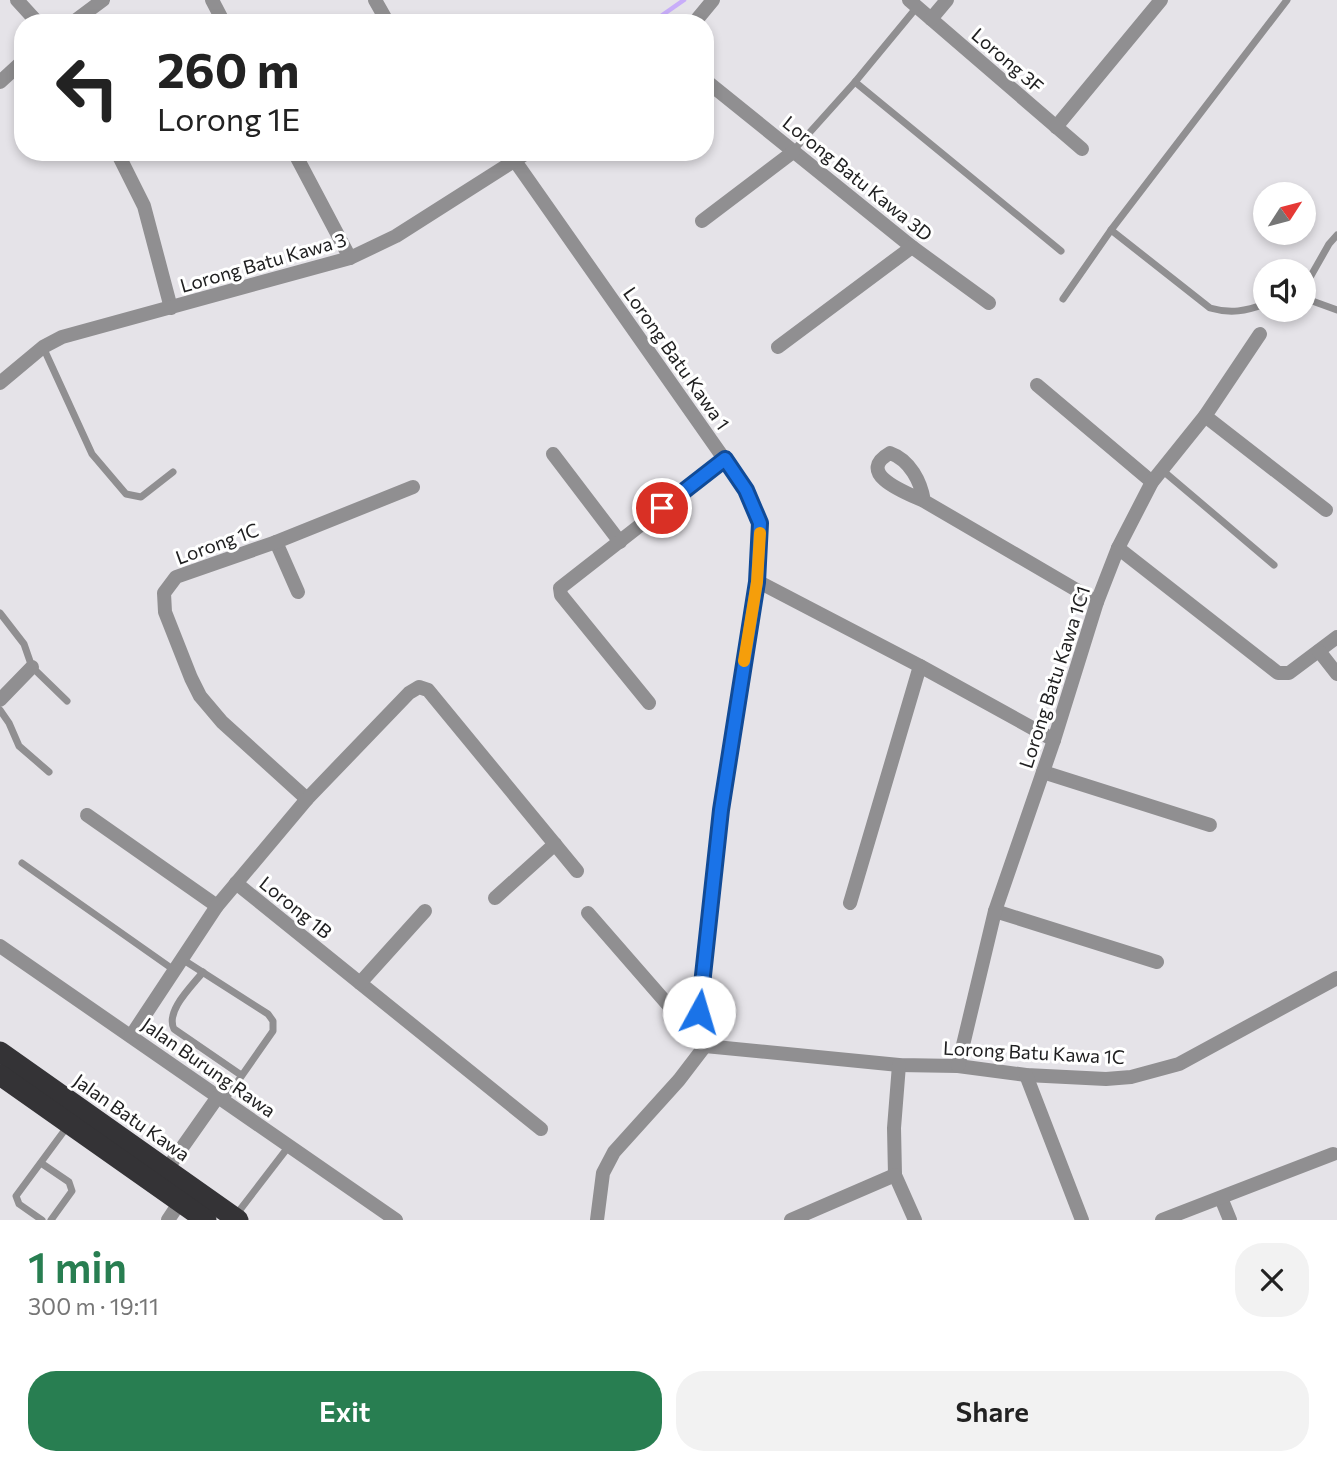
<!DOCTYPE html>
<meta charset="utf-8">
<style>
body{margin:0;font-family:Commissioner,sans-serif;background:#f2f2f2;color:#222;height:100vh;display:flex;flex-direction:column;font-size:26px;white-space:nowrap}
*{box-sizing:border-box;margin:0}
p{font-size:23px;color:#767676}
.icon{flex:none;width:38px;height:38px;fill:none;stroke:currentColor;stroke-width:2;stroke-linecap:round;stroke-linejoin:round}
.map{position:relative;height:1220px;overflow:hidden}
.drawer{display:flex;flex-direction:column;background:#fff;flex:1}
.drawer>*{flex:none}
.banner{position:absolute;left:14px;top:14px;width:700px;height:147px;border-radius:28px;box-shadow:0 4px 10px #0003;background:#fff;color:#222;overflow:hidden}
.needle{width:46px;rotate:54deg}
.fabs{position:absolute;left:1253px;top:182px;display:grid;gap:14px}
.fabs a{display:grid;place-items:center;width:63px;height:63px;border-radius:50%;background:#fff;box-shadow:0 4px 10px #0003;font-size:35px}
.pin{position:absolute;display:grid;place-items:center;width:60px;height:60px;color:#fff;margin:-30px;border:4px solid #fff;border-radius:50%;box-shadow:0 2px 7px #0007}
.me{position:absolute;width:77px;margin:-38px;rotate:6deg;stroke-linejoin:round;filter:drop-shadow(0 0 5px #0008)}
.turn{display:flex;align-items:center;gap:24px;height:147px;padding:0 28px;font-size:32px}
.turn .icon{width:91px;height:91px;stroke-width:2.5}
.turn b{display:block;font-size:49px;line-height:60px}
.round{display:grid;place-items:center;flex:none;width:74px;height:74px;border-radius:28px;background:#f2f2f2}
.summary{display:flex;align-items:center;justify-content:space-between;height:119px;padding:0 28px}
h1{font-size:42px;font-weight:600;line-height:52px;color:#287e51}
.action{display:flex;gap:14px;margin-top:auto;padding:14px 28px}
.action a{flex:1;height:80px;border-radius:28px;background:#287e51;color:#fff;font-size:28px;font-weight:600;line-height:80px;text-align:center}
.action a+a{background:#f2f2f2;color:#222}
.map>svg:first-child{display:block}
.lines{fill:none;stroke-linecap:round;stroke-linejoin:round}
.stream{stroke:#c8adf9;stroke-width:4.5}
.lane{stroke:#908f91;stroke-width:7}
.street{stroke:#908f91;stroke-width:14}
.highway{stroke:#343336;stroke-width:21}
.route-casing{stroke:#114b97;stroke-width:18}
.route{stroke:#1a73e8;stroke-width:12}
.slow{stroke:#f59e0b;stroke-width:12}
.labels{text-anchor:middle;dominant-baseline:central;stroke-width:6;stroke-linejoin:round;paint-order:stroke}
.street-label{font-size:19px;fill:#202021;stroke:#fff}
</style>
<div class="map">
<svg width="1337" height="1220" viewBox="0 0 1337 1220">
<rect width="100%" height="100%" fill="#e5e3e8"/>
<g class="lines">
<path class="stream" d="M 651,23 L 684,0"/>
<g class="lane">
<path d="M 855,82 L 1061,251"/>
<path d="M 793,151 L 855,82 L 917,7"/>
<path d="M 1111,230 L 1287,0"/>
<path d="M 1304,288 L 1329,244 L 1337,235"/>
<path d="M 1304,298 L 1337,310"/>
<path d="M 1063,299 L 1111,230 L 1210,308 C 1231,314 1246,311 1265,304"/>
<path d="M 43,347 L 92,454 L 126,494 L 141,497 L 173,472"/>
<path d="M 1162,470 L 1274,565"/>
<path d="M 0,613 L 24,644 L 32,667 L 67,701"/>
<path d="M 0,710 L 9,723 L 19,746 L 49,772"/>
<path d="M 22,863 L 174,970"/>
<path d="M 182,959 L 268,1014 L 273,1021 L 273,1031 L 224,1101"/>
<path d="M 203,972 C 192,986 165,1011 174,1029 L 241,1075"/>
<path d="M 41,1163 L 69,1182 L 72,1191 L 51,1220"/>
<path d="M 236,1215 L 289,1146"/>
<path d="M 42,1220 L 19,1204 L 16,1196 L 67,1127"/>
</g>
<g class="street">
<path d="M 17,0 L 38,23"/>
<path d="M 212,0 L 224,23"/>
<path d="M 375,0 L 388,23"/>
<path d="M 909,0 L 1082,149"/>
<path d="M 931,19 L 947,0"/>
<path d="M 72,23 L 103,0"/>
<path d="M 694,23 L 713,0"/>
<path d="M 705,80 L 912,247 L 989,303"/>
<path d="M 0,82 L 23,61"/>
<path d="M 1056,127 L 1161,0"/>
<path d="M 117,152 L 144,206 L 171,308"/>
<path d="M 294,152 L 350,258"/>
<path d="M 515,161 L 746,490 L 760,523 L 757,581 L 721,810 L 697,1038 L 705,1046 L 679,1080 L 614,1152 L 603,1173 L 597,1220"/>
<path d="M 702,221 L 793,152"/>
<path d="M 778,347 L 912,247"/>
<path d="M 0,383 L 43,347 L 62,337 L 350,258 L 396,236 L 528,152"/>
<path d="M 1037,385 L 1152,482"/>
<path d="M 1205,416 L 1326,510"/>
<path d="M 553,454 L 620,542"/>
<path d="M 924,501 C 921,482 910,460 890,453 C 853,474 909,494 924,501 L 1097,602"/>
<path d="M 276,542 L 298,592"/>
<path d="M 1118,548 L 1278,673 L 1289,673 L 1337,637"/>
<path d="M 757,581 L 920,666 L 1054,740"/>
<path d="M 1319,651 L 1337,674"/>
<path d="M 0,700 L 32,667"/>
<path d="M 649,703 L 561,595 L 560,588 L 725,459"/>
<path d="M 1043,772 L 1210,825"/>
<path d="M 307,799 L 222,722 L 200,696 L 191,678 L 165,612 L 164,593 L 176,577 L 276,542 L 413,487"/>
<path d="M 87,815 L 217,906"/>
<path d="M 236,883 L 541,1129"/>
<path d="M 495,898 L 555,844"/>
<path d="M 850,903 L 920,666"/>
<path d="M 995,911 L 1157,962"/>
<path d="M 588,913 L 697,1038"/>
<path d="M 0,946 L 396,1220"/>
<path d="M 360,983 L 425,911"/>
<path d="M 131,1036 L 217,906 L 307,799 L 409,693 L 419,687 L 428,690 L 577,871"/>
<path d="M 705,1046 L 899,1065 L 958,1066 L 1026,1075 L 1106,1079 L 1131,1077 L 1179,1064 L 1337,978"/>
<path d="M 899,1065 L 894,1128 L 895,1175 L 915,1220"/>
<path d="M 958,1066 L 995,911 L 1054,740 L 1097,602 L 1118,548 L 1152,482 L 1205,416 L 1260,334"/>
<path d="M 1026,1075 L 1082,1220"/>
<path d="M 167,1169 L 217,1098"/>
<path d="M 1221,1198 L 1230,1220"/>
<path d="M 168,1220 L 180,1202"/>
<path d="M 791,1220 L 895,1175"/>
<path d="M 1162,1220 L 1333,1154"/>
</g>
<g class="highway">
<path d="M 0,1052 L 238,1220"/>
<path d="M 0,1075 L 206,1220"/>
</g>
</g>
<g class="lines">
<defs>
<path id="route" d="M 662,508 L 725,459 L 746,490 L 760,523 L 757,582 L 721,810 L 699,1012"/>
</defs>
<use href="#route" class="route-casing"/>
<use href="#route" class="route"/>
<path class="slow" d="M 744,661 L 757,582 L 760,533"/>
</g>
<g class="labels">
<g class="street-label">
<text transform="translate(1008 60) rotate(41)">Lorong 3F</text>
<text transform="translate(858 178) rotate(39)">Lorong Batu Kawa 3D</text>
<text transform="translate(263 262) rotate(-16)">Lorong Batu Kawa 3</text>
<text transform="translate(677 358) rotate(55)">Lorong Batu Kawa 1</text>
<text transform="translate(217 543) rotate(-20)">Lorong 1C</text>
<text transform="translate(1054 677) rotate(-72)">Lorong Batu Kawa 1C1</text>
<text transform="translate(296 907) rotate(39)">Lorong 1B</text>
<text transform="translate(1034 1052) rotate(3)">Lorong Batu Kawa 1C</text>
<text transform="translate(209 1067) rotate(35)">Jalan Burung Rawa</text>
<text transform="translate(132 1117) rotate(35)">Jalan Batu Kawa</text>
</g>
</g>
</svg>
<div class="fabs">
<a><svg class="needle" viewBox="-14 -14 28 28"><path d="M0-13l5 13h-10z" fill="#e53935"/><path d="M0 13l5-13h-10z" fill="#767676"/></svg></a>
<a><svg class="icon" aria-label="sound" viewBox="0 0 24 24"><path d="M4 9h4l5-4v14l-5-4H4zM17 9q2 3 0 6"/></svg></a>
</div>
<div class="pin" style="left:662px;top:508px;background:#d93025"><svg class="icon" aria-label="arrive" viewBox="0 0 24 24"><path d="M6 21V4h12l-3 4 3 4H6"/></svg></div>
<svg class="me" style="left:699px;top:1012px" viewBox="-20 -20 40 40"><circle r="19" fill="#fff"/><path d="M0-13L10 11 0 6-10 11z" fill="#1a73e8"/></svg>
<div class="banner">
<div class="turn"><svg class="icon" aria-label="left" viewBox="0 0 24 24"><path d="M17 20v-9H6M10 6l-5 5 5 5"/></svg><div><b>260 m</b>Lorong 1E</div></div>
</div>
</div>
<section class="drawer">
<div class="summary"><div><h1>1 min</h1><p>300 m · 19:11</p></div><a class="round"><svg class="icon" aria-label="close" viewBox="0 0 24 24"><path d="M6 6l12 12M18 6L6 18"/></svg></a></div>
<div class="action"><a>Exit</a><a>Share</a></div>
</section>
